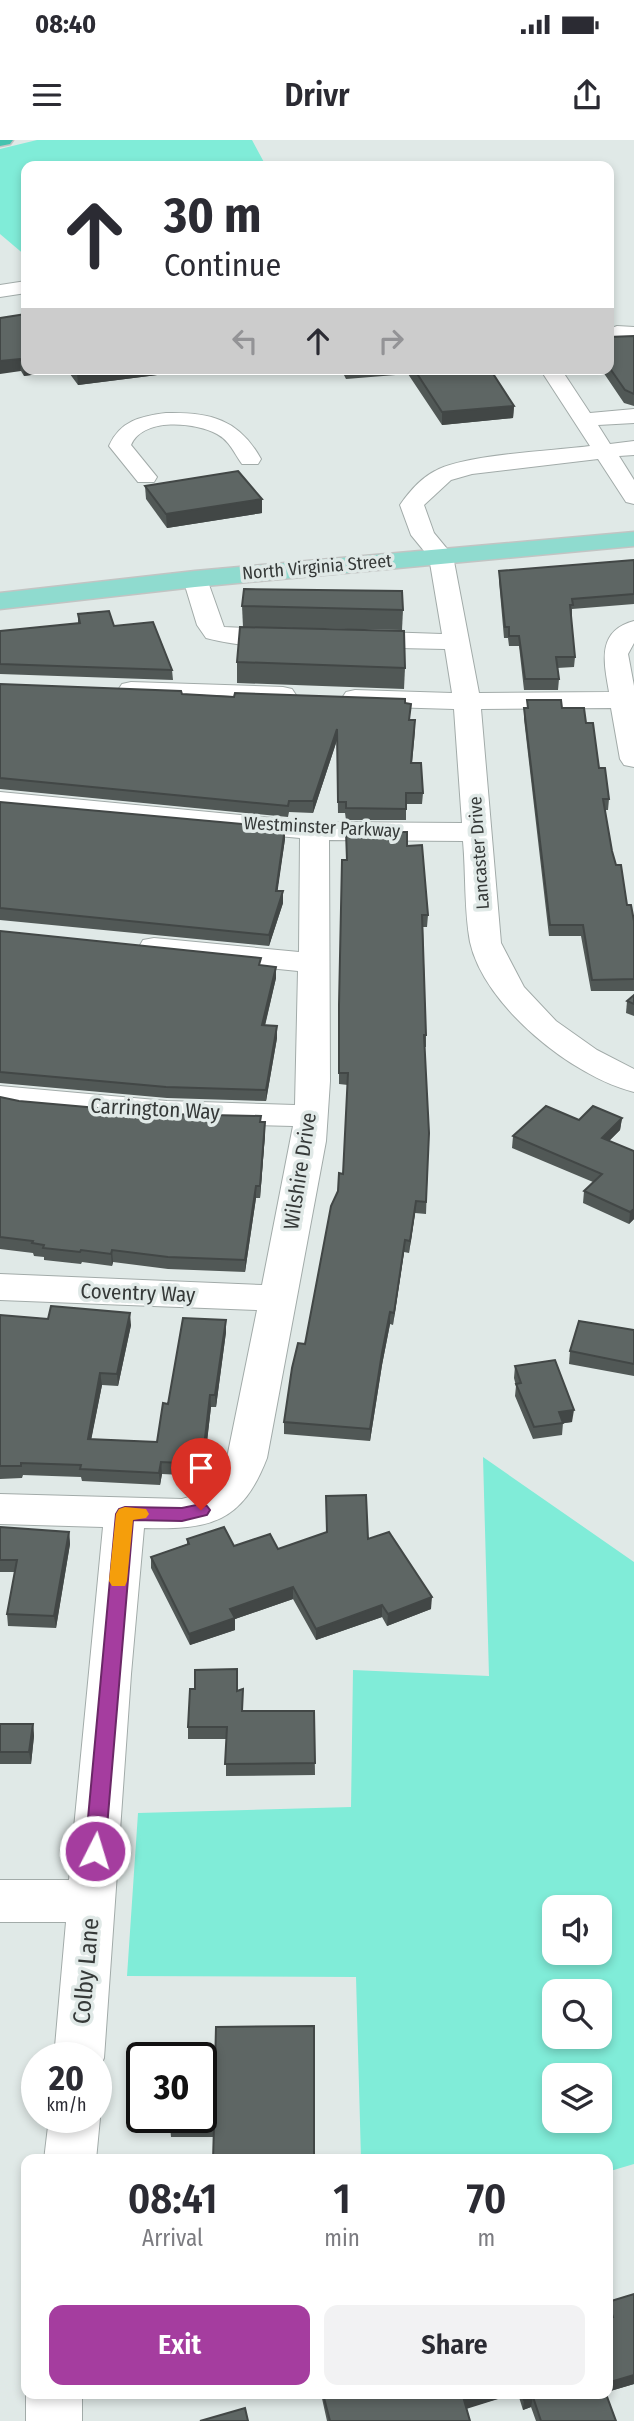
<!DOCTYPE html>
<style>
body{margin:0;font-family:"Fira Sans Condensed",sans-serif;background:#f2f2f3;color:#2b2b33;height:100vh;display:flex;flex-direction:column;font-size:26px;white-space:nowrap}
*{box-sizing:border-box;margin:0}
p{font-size:23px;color:#7c7c81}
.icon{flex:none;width:38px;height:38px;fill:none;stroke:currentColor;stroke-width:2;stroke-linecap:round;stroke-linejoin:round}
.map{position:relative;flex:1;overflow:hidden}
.drawer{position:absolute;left:21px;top:2014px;width:592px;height:245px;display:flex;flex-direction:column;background:#fff;border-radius:14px;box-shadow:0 4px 10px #0003}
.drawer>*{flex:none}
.banner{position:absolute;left:21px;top:21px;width:593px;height:214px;border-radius:14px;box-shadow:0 4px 10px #0003;background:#fff;color:#2b2b33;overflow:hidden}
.fabs{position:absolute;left:542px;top:1755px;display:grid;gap:14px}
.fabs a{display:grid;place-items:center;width:70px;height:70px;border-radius:14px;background:#fff;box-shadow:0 4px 10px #0003;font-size:35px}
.speed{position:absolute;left:21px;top:1902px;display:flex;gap:14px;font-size:35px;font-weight:700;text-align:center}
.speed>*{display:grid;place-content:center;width:91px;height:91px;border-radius:50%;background:#fff;box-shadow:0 4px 10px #0003;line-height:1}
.speed small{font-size:18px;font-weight:400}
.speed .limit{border:4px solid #111;border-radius:10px;background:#fff;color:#111}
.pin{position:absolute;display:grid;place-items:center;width:60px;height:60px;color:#fff;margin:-72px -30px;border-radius:50% 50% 50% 0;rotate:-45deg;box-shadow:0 0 7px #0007}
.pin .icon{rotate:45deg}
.me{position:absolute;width:77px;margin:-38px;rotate:5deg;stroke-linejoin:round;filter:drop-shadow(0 0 5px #0008)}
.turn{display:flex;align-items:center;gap:24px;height:147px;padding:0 28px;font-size:32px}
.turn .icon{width:91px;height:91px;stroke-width:2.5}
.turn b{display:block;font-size:49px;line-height:60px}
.lanes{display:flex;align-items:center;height:66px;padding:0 28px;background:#0003;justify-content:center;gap:35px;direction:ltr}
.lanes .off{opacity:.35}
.eta{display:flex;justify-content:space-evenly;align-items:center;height:119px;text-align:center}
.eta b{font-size:42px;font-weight:600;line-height:49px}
.button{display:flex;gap:14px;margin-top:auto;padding:14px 28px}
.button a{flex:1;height:80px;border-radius:14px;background:#a53d9f;color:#fff;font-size:28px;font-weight:600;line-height:80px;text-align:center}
.button a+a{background:#f2f2f3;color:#2b2b33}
.status{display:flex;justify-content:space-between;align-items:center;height:49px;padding:0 35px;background:#fff;direction:ltr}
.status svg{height:19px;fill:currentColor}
header{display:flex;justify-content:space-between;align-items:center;height:91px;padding:0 28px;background:#fff;font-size:32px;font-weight:600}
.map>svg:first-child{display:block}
.green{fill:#80ecd8;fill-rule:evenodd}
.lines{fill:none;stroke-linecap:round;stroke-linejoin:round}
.minor-casing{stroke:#a2aba9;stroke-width:2}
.major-casing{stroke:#c2c4c3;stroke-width:3}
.highway-casing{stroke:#c2c4c3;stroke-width:3}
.minor{fill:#fff;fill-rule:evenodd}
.major{fill:#8fdbcf;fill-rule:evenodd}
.highway{fill:#45c3af;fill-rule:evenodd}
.wall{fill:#515856}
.shaded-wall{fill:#424746}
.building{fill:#5e6664;stroke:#424746;stroke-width:2}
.route{fill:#a53d9f;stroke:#6b2867;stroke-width:2}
.slow{fill:#f59e0b}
.labels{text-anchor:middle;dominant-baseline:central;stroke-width:7;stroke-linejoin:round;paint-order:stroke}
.far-street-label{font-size:18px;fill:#353938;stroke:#e0e9e7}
.street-label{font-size:21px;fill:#353938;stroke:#e0e9e7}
.near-street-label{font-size:24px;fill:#353938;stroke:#e0e9e7}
</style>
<div class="status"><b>08:40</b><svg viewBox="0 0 49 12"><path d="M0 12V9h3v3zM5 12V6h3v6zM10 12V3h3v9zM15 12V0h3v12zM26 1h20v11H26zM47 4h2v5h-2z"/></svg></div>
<header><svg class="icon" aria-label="menu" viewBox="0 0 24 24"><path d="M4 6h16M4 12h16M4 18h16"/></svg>Drivr<svg class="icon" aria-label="share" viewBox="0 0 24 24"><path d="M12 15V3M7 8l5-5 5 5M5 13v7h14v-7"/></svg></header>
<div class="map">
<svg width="634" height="2281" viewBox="0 0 634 2281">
<rect width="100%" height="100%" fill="#e0e9e7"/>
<g class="green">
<path d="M 37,0 L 252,0 L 266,26 L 26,26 L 26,116 L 0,94 L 0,9 Z"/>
<path d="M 483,1317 L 634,1422 L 634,2024 L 607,2032 L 607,2020 L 361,2019 L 356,1837 L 127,1836 L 138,1673 L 351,1667 L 353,1530 L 489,1536 ZM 555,1768 L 600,1768 L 600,1813 L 555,1813 ZM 555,1852 L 600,1852 L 600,1897 L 555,1897 ZM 555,1936 L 600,1936 L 600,1981 L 555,1981 Z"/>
</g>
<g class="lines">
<defs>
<g id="minor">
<path d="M 26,141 L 26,153 L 0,157 L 0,145 Z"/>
<path d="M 617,186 L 634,187 L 634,199 L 610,196 L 609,189 Z"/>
<path d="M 540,229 L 561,229 L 590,273 L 634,269 L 634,283 L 598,285 L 610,304 L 634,301 L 634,315 L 619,316 L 634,340 L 634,364 L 626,362 L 598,319 L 472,334 L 451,340 L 424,365 L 434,393 L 453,416 L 479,553 L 609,552 C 604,523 596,491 634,481 L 634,503 L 628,514 L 634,546 L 634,627 L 624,625 L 620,619 L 611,568 L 481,569 L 501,803 L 524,847 L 556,881 L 597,910 L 634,929 L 634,952 C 573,937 484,866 470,802 C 464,770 466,733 463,701 L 329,700 L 330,941 L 326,1001 L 267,1318 C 242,1383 210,1390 144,1388 L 131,1534 L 104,1918 L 96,1935 L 96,1918 L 54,1918 L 66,1782 L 0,1782 L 0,1740 L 69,1740 L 103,1387 L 0,1384 L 0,1354 L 182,1359 C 206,1353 218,1341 227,1318 L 257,1170 L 0,1160 L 0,1134 L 262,1145 L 293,986 L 167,983 L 21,970 L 0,966 L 0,946 L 167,961 L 295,965 L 298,831 L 154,816 L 143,814 L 139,807 L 143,800 L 154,798 L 299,812 L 300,698 L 0,670 L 0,652 L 315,682 L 462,683 L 454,569 L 355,566 L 346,564 L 342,558 L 346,552 L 355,550 L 452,553 L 445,509 L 353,507 L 344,504 L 340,499 L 344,494 L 353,491 L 442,494 L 429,417 L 411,395 L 400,365 C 409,352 421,338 435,331 C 465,314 552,311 590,306 Z"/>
<path d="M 166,273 C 210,272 239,279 261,319 L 258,324 L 242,324 C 234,313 230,301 217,294 C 195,282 143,277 131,305 L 157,337 L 154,342 L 138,342 L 109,306 C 120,281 141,276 166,273 Z"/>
<path d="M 195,432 L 204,434 L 207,439 L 224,487 L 288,490 L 297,493 L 301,498 L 297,503 C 269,510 234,505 206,498 L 197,485 L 183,439 L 186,434 Z"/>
<path d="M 131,542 L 283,547 L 292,549 L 296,555 L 292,561 L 283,563 L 122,556 L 118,550 L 122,544 Z"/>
<path d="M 96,1970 L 100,1978 L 96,2020 L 44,2020 L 49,1978 L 96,1978 Z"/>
<path d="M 26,2253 L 82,2254 L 82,2281 L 26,2281 Z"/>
</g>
<path id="major" d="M 634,392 L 634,406 L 195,447 L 0,469 L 0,453 L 195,431 Z"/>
<path id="highway" d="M 0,0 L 13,0 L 10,4 L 0,6 Z"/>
</defs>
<use href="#minor" class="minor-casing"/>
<use href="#major" class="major-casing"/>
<use href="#highway" class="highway-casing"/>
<use href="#minor" class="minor"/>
<use href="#major" class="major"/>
<use href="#highway" class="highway"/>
</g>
<g class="wall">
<path d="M 0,178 L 26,229 L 164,229 L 165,234 L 78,245 L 67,230 L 24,236 L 21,231 Z"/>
<path d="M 634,196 L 634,266 L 624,263 L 601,229 L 609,229 L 609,197 Z"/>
<path d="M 341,229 L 490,229 L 514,266 L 513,278 L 442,285 L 408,234 L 346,239 Z"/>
<path d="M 145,346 L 262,359 L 262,373 L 167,388 L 146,359 Z"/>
<path d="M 634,420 L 634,464 L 572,469 L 572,476 L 571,476 L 575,517 L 574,527 L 557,528 L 559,539 L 558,550 L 524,550 L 519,506 L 509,506 L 508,498 L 504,498 L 499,441 L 499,431 Z"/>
<path d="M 242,466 L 403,470 L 402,490 L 243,487 Z"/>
<path d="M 78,474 L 114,486 L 172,530 L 173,540 L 0,534 L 0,491 L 78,483 Z"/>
<path d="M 237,522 L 405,528 L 404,549 L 237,543 Z"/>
<path d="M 0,544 L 182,554 L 405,563 L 410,575 L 410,580 L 415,591 L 412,623 L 423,653 L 422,664 L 406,664 L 406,680 L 346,680 L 345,673 L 338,673 L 337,600 L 313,673 L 289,672 L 288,677 L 0,649 Z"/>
<path d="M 527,560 L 562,568 L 586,583 L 599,628 L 609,659 L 608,670 L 605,670 L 612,711 L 627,765 L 634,781 L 634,851 L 591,851 L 581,796 L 549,796 L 524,579 L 524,568 L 527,568 Z"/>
<path d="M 0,662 L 285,688 L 285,699 L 277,751 L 283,751 L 283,763 L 269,806 L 0,780 Z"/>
<path d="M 407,706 L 428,775 L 427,787 L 423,787 L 426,895 L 426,907 L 424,907 L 429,993 L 426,1074 L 415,1073 L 409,1113 L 404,1112 L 393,1185 L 390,1184 L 382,1225 L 370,1301 L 284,1294 L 284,1282 L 305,1204 L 338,1051 L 343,1034 L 348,945 L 339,944 L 339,865 L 346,720 Z"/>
<path d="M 0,791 L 276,827 L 276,838 L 265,886 L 277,898 L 266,961 L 167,958 L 0,943 Z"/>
<path d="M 634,855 L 634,876 L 626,873 L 627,861 Z"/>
<path d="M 0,957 L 19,961 L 261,982 L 265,994 L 260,1058 L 256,1058 L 245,1132 L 168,1129 L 113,1122 L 112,1126 L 82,1122 L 81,1124 L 44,1120 L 44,1117 L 34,1116 L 33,1113 L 0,1109 Z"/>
<path d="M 622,978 L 620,990 L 609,1001 L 634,1011 L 634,1079 L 629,1084 L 583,1063 L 584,1051 L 593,1042 L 512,1008 L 513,996 L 579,980 Z"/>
<path d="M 0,1175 L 131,1185 L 118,1246 L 102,1245 L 91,1299 L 157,1302 L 168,1264 L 226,1180 L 226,1192 L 216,1267 L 211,1267 L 203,1336 L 162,1334 L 160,1345 L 82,1341 L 81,1337 L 23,1335 L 22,1338 L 0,1339 Z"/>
<path d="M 634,1190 L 634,1236 L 569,1224 L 570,1211 Z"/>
<path d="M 515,1226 L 572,1282 L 563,1283 L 562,1295 L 533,1299 L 515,1256 L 516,1246 L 514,1238 Z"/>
<path d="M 0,1387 L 69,1392 L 70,1404 L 56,1488 L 8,1486 L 7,1474 L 15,1432 L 0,1432 Z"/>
<path d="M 187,1399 L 234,1406 L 278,1409 L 368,1399 L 431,1469 L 387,1486 L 382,1477 L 316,1500 L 293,1459 L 235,1479 L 235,1490 L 190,1505 L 151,1428 L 151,1417 L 187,1404 Z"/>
<path d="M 238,1551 L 243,1571 L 314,1571 L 315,1635 L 226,1636 L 226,1599 L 188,1599 L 188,1587 Z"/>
<path d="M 0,1584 L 33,1584 L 34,1596 L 31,1624 L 0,1624 L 0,1626 Z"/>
<path d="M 216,1887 L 214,1997 L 171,1997 L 170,1986 L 215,1927 Z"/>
<path d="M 634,2154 L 634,2244 L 607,2252 L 608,2162 Z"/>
<path d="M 321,2254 L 514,2254 L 466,2268 L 470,2281 L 327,2281 Z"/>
<path d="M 518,2254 L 606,2254 L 616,2281 L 536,2281 L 531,2267 L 523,2270 Z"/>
</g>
<g class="shaded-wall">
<path d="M 20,219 L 21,231 L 0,234 L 0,221 Z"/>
<path d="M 26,222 L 26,229 L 67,230 L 24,236 L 23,223 Z"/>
<path d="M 101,229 L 164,229 L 165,234 L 78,245 L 77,232 Z"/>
<path d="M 514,266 L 513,278 L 442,285 L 442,272 Z"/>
<path d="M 262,359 L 262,373 L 167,388 L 166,374 Z"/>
<path d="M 337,589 L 337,600 L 313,673 L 313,661 Z"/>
<path d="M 285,688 L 285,699 L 276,762 L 276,751 Z"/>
<path d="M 283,751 L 283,763 L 269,806 L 269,795 Z"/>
<path d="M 276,827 L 276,838 L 262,897 L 262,885 Z"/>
<path d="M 277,886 L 277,898 L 266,961 L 266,950 Z"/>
<path d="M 622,978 L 620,990 L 600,1010 L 602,998 Z"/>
<path d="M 265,982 L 265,994 L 260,1058 L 260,1046 Z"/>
<path d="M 256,1046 L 256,1058 L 245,1132 L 245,1120 Z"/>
<path d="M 416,1061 L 415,1073 L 409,1113 L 410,1101 Z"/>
<path d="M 634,1069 L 634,1079 L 629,1084 L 630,1072 Z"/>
<path d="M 405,1100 L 404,1112 L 393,1185 L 394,1173 Z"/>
<path d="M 112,1110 L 113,1122 L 112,1126 L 111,1114 Z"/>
<path d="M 390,1172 L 390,1184 L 382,1225 L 370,1301 L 370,1289 L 382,1213 Z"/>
<path d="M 130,1173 L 131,1185 L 118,1246 L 117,1234 Z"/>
<path d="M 226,1180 L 226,1192 L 216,1267 L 215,1255 Z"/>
<path d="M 100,1233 L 102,1245 L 89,1311 L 88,1299 Z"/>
<path d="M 210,1255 L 211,1267 L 203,1336 L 202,1324 Z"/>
<path d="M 574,1270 L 572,1282 L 558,1284 L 559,1272 Z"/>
<path d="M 161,1322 L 162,1334 L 160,1345 L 159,1333 Z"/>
<path d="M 69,1392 L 70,1404 L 56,1488 L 54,1476 Z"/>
<path d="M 293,1447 L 293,1459 L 235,1479 L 235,1490 L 190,1505 L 189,1494 L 230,1469 Z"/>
<path d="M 432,1457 L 431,1469 L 387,1486 L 388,1474 Z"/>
<path d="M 382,1465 L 382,1477 L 316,1500 L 316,1489 Z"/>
<path d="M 33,1584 L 34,1596 L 31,1624 L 29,1612 Z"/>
<path d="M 634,2235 L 634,2244 L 607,2252 L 607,2243 Z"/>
<path d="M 483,2254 L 514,2254 L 463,2270 L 464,2260 Z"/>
<path d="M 533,2257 L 531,2267 L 523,2270 L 524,2260 Z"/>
</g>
<g class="building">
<path d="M 26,174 L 26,222 L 23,223 L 20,219 L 0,221 L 0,178 Z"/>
<path d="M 634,196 L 634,254 L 625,250 L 609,227 L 609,197 Z"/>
<path d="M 75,229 L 101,229 L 77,232 Z"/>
<path d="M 414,229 L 490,229 L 514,266 L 442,272 Z"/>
<path d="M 238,331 L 262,359 L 166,374 L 145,346 Z"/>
<path d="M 634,420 L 634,454 L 572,459 L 573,465 L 570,465 L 575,517 L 556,517 L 559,539 L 525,539 L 519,496 L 509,496 L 509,487 L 505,487 L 499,431 Z"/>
<path d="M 244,449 L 402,451 L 403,470 L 242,466 Z"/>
<path d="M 109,471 L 114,486 L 153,482 L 172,530 L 0,524 L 0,491 L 80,483 L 78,474 Z"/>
<path d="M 240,487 L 404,491 L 405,528 L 237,522 Z"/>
<path d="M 0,544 L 181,551 L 182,554 L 234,557 L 235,553 L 405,559 L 405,563 L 411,564 L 409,580 L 415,580 L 411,623 L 421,623 L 423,653 L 406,653 L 406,669 L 346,668 L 346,662 L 338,662 L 337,589 L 313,661 L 289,661 L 288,666 L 0,638 Z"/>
<path d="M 527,560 L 561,560 L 562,568 L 584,568 L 586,583 L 593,583 L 599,628 L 605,628 L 609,659 L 603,659 L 612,711 L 616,725 L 621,725 L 627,765 L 631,765 L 634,781 L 634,839 L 592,840 L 583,785 L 550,785 L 524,568 L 528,568 Z"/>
<path d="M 0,662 L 285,688 L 276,751 L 283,751 L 269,795 L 0,768 Z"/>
<path d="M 346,692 L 407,692 L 407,706 L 422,705 L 428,775 L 422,775 L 426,895 L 424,895 L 429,993 L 426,1062 L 416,1061 L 410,1101 L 405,1100 L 394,1173 L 390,1172 L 382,1213 L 370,1289 L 284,1282 L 292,1228 L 298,1203 L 305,1204 L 331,1066 L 338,1051 L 339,1033 L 343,1034 L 348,933 L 339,933 L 339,865 L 342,720 L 347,720 Z"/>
<path d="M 0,791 L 261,818 L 259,825 L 276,827 L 262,885 L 277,886 L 266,950 L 166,947 L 0,932 Z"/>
<path d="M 634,855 L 634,864 L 627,861 Z"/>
<path d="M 0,957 L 19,961 L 166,974 L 261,976 L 260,982 L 265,982 L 260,1046 L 256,1046 L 245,1120 L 168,1117 L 112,1110 L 111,1114 L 81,1110 L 80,1112 L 43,1108 L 44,1105 L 32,1103 L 33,1101 L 0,1097 Z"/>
<path d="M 546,966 L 579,980 L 593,966 L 622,978 L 602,998 L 634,1011 L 634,1069 L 630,1072 L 584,1051 L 602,1034 L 513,996 Z"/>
<path d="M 51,1166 L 130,1173 L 117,1234 L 100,1233 L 88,1299 L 157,1302 L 163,1263 L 168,1264 L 183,1178 L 226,1180 L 215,1255 L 210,1255 L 202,1324 L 161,1322 L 159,1333 L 80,1329 L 81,1325 L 21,1323 L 21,1326 L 0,1326 L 0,1175 L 48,1179 Z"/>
<path d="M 579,1181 L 634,1190 L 634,1224 L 570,1211 Z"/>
<path d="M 555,1220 L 574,1270 L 559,1272 L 563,1283 L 534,1287 L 516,1244 L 521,1243 L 515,1226 Z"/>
<path d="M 366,1355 L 368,1399 L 389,1392 L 432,1457 L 388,1474 L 382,1465 L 316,1489 L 293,1447 L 230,1469 L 235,1478 L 189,1494 L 151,1417 L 189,1404 L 187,1399 L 224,1387 L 234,1406 L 270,1394 L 278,1409 L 327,1392 L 326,1356 Z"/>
<path d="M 0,1387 L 69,1392 L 54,1476 L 7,1474 L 17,1420 L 0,1420 Z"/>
<path d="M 237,1529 L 237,1551 L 243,1549 L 242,1571 L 314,1571 L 315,1623 L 225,1624 L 227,1587 L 188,1587 L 190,1549 L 195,1549 L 195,1530 Z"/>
<path d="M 0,1584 L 33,1584 L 29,1612 L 0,1612 Z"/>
<path d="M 314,1886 L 314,2020 L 213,2020 L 214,1986 L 170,1986 L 170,1978 L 201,1978 L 201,1928 L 215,1927 L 216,1887 Z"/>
<path d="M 634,2154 L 634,2235 L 607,2243 L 607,2179 L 613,2177 L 608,2162 Z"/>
<path d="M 323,2254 L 483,2254 L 464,2260 L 470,2281 L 330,2281 Z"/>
<path d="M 522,2254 L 606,2254 L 616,2281 L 541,2281 L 533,2257 L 524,2260 Z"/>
<path d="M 245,2268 L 248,2281 L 200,2281 Z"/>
</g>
<path class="route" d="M 201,1364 L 207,1366 L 210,1370 L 207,1375 L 182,1381 L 133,1380 L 105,1711 L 102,1717 L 95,1720 L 88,1717 L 85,1711 L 116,1374 L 119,1369 L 125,1367 L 182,1368 Z"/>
<path class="slow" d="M 125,1367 L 146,1369 L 149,1374 L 146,1378 L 133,1380 L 127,1441 L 125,1446 L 112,1446 L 109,1441 L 116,1374 L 119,1369 Z"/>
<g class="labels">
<g class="far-street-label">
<text transform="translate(317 427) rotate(-5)">North Virginia Street</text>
<text transform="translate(322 687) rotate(3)">Westminster Parkway</text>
<text transform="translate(479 713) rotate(-94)">Lancaster Drive</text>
</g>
<g class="street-label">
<text transform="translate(155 969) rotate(3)">Carrington Way</text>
<text transform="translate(300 1031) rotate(-81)">Wilshire Drive</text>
<text transform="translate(138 1153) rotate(2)">Coventry Way</text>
</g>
<g class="near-street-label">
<text transform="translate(86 1831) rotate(-85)">Colby Lane</text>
</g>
</g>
</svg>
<div class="fabs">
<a><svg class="icon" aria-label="sound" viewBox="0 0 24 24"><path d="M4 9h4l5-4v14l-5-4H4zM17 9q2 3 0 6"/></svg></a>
<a><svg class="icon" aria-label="search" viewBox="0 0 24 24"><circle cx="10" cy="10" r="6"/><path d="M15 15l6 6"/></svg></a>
<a><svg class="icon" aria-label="layers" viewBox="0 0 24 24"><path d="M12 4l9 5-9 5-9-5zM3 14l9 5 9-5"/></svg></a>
</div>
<div class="speed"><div>20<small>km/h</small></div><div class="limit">30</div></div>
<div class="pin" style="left:201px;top:1370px;background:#d93025"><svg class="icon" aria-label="arrive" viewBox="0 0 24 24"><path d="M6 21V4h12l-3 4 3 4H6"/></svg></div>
<svg class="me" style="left:95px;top:1711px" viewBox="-20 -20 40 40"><circle r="17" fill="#a53d9f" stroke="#fff" stroke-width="3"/><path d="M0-11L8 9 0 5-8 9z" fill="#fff"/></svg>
<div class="banner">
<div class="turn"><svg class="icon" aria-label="ahead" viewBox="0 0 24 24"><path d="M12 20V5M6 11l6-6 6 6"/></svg><div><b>30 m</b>Continue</div></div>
<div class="lanes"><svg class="icon off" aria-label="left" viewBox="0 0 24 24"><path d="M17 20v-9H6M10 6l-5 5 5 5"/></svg><svg class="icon" aria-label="ahead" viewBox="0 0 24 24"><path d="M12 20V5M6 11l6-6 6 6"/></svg><svg class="icon off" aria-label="right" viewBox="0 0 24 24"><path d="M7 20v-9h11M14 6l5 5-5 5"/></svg></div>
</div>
<section class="drawer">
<div class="eta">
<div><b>08:41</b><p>Arrival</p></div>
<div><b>1</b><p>min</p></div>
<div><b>70</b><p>m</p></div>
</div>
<div class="button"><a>Exit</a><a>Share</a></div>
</section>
</div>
